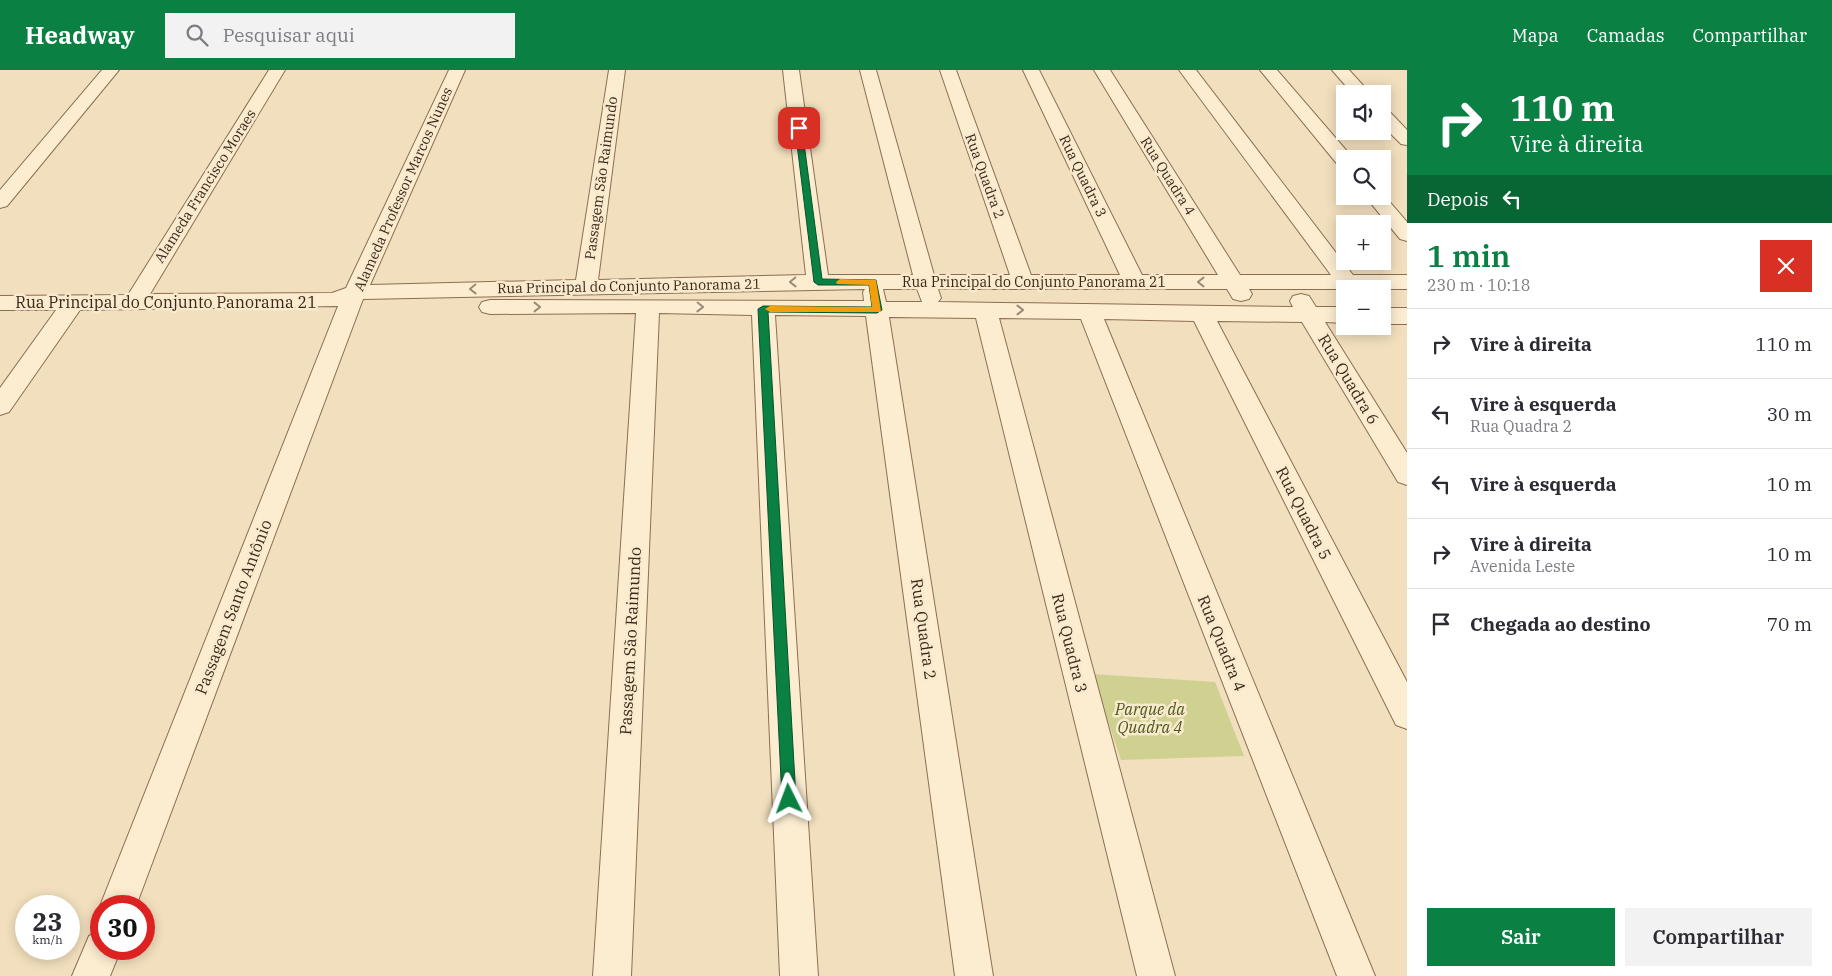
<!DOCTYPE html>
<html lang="pt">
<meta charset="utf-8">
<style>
body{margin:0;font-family:"IBM Plex Serif",serif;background:#f2f2f3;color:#2b2b33;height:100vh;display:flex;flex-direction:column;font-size:19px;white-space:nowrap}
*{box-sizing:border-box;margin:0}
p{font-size:16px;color:#7c7c81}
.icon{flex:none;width:28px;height:28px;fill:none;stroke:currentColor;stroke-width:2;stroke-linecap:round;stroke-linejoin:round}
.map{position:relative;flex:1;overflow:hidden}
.panel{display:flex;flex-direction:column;background:#fff;width:425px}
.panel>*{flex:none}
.banner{background:#0b8043;color:#fff;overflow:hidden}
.tools{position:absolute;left:1336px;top:15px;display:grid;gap:10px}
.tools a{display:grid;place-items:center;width:55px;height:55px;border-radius:0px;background:#fff;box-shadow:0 2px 12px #0003;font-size:25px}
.speed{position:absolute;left:15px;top:825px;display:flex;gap:10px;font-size:25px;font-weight:700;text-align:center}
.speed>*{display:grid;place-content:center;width:65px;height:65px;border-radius:50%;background:#fff;box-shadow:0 2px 12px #0003;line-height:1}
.speed small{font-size:12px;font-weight:400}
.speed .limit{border:8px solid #d22;background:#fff;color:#111}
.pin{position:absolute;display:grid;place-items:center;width:42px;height:42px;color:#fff;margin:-21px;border-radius:10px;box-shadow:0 2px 8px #0006}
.me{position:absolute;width:55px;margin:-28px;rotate:357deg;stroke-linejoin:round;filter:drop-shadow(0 0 4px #0008)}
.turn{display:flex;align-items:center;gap:18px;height:105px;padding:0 20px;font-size:22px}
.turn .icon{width:65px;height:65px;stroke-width:2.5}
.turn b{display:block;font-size:35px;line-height:42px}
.then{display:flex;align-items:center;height:48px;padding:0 20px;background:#0003;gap:10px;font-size:19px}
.round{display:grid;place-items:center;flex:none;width:52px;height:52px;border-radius:0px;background:#f2f2f3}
.headline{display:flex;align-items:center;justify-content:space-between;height:85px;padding:0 20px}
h1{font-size:30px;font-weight:600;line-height:38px;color:#0b8043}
.cta{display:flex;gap:10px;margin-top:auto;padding:10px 20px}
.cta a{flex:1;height:58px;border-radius:0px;background:#0b8043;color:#fff;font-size:20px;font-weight:600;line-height:58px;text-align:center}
.cta a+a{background:#f2f2f3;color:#2b2b33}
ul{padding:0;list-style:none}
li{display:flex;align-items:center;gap:15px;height:70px;padding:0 20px;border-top:1px solid #e1e1e2}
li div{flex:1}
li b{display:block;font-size:19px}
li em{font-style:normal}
header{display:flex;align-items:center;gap:30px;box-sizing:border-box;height:70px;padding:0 25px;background:#0b8043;color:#fff}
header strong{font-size:24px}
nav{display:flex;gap:28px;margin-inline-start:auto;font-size:18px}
.search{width:350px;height:45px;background:#f2f2f3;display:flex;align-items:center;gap:12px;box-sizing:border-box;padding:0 18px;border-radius:0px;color:#7c7c81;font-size:19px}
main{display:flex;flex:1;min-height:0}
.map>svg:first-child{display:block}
.green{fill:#ced190}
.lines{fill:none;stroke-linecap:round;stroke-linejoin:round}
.minor-casing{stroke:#8c6e54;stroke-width:2}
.minor{fill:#fcedd1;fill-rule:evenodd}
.oneway{stroke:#9b8a76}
.route{fill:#0b8043;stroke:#07532c}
.slow{fill:#f59e0b}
.labels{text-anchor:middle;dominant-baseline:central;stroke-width:5;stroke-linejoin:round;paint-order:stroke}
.far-street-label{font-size:14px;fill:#3a281a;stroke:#f9eacd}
.street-label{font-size:16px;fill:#3a281a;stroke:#f9eacd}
.park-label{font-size:16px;font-style:italic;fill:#4e581f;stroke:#f9eacd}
</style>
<header>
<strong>Headway</strong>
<div class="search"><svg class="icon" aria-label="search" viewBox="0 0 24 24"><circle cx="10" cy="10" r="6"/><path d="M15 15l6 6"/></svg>Pesquisar aqui</div>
<nav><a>Mapa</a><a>Camadas</a><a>Compartilhar</a></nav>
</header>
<main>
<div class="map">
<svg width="1407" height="906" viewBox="0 0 1407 906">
<rect width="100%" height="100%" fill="#f2dfbd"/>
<path class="green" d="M 1092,604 L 1215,612 L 1244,686 L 1121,690 Z"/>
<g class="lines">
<defs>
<g id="minor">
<path d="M 102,0 L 119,0 L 7,136 L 0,138 L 0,120 Z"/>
<path d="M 269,0 L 285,0 L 150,224 L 332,223 L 346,218 L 449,0 L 465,0 L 370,215 L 576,210 L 609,0 L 625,0 L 598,210 L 806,205 L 783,0 L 799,0 L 828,205 L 913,205 L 860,0 L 876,0 L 934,205 L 1010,205 L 940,0 L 956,0 L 1031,205 L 1120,205 L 1023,0 L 1039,0 L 1142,205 L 1218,205 L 1094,0 L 1110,0 L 1240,205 L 1331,205 L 1179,0 L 1196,0 L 1353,205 L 1407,205 L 1407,219 L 1249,219 L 1252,224 L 1249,229 L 1241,231 L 1233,229 L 1227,219 L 938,219 L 941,228 L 938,232 L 1293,237 L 1290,231 L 1293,226 L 1301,224 L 1309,226 L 1316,237 L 1345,237 L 1345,253 L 1325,252 L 1407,383 L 1407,415 L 1398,412 L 1302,252 L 1217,251 L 1407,612 L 1407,659 L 1396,655 L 1194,251 L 1104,249 L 1375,906 L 1337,906 L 1081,249 L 999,248 L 1175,906 L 1137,906 L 976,248 L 889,247 L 993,906 L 955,906 L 866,246 L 775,245 L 818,906 L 780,906 L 752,245 L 659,243 L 631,906 L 593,906 L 636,243 L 490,244 L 482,242 L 479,237 L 482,232 L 490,230 L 864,231 L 863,222 L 865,219 L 363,229 L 136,836 L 101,836 L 101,840 L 100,836 L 338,236 L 80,240 L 9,342 L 0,345 L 0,318 L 56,240 L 0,240 L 0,226 L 128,225 ZM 883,219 L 917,219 L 922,232 L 886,232 Z"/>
<path d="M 1260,0 L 1277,0 L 1352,87 L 1353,89 L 1345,89 L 1345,97 L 1338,95 Z"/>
<path d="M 1332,0 L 1349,0 L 1371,24 L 1353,24 Z"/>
<path d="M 1382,39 L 1388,40 L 1407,60 L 1407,75 L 1401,74 L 1382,55 Z"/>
<path d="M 1382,123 L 1407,152 L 1407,171 L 1400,169 L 1365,126 L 1382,126 Z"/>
<rect x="1382" y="238" width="25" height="16"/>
<path d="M 101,860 L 101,879 L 121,879 L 110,906 L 72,906 L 89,866 Z"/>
</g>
</defs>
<use href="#minor" class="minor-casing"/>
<use href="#minor" class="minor"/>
</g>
<defs><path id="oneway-chevron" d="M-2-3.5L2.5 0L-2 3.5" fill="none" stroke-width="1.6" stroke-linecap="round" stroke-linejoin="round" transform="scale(1.25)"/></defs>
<g class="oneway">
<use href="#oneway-chevron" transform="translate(793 212) rotate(179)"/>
<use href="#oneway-chevron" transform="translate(1201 212) rotate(180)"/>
<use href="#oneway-chevron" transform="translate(473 219) rotate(179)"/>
<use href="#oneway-chevron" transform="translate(537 237)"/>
<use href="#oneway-chevron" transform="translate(700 237) rotate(1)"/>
<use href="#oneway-chevron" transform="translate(1020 240)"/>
</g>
<path class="route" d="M 799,56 L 802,58 L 822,209 L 876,210 L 882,240 L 877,243 L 768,242 L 796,729 L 794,734 L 789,736 L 784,734 L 782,729 L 758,239 L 763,236 L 872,237 L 869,215 L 818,215 L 814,212 L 795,58 Z"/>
<path class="slow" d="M 840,209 L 876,210 L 881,242 L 770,242 L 765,239 L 770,236 L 872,237 L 869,215 L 837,214 L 836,212 Z"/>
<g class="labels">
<g class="far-street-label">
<text transform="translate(985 106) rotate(70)">Rua Quadra 2</text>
<text transform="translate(1083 106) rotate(64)">Rua Quadra 3</text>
<text transform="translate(1168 106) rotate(58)">Rua Quadra 4</text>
<text transform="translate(601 108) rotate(-82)">Passagem São Raimundo</text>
<text transform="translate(205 116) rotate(-58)">Alameda Francisco Moraes</text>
<text transform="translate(403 119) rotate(-66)">Alameda Professor Marcos Nunes</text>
<text x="1034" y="212">Rua Principal do Conjunto Panorama 21</text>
<text transform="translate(629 216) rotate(-1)">Rua Principal do Conjunto Panorama 21</text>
</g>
<g class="street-label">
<text x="166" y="232">Rua Principal do Conjunto Panorama 21</text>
<text transform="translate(1349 309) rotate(59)">Rua Quadra 6</text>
<text transform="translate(1304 443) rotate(63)">Rua Quadra 5</text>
<text transform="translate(233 537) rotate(-69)">Passagem Santo Antônio</text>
<text transform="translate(924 559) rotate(82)">Rua Quadra 2</text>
<text transform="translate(630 571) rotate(-87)">Passagem São Raimundo</text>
<text transform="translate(1070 573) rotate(76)">Rua Quadra 3</text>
<text transform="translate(1222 573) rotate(68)">Rua Quadra 4</text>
</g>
<g class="park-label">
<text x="1150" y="639">Parque da<tspan x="1150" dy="18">Quadra 4</tspan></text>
</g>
</g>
</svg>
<div class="tools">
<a><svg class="icon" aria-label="sound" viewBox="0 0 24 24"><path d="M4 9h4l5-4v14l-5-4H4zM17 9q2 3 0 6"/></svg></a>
<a><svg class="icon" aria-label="search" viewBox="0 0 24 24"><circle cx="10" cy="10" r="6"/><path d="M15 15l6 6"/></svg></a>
<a>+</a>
<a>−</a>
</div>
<div class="speed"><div>23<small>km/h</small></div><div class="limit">30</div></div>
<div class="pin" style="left:799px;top:58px;background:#d93025"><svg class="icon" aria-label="arrive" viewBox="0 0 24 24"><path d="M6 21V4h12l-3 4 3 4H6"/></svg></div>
<svg class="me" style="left:789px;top:729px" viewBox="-20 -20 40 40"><path d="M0-17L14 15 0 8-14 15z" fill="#0b8043" stroke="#fff" stroke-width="4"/></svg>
</div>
<section class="panel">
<div class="banner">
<div class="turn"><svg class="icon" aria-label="right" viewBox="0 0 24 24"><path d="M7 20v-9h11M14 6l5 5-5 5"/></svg><div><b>110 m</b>Vire à direita</div></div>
<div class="then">Depois<svg class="icon" aria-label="left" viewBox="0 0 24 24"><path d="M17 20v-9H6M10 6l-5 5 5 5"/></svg></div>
</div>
<div class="headline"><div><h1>1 min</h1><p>230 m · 10:18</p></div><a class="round" style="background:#d93025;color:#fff"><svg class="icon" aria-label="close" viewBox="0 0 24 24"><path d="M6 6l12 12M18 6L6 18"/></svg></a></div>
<ul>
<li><svg class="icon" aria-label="right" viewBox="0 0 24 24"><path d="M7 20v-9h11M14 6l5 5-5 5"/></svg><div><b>Vire à direita</b></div><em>110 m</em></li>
<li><svg class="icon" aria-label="left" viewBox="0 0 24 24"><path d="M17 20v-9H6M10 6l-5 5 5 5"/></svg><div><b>Vire à esquerda</b><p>Rua Quadra 2</p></div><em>30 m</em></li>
<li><svg class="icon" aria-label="left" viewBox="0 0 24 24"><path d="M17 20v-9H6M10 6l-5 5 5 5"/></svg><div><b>Vire à esquerda</b></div><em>10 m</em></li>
<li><svg class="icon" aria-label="right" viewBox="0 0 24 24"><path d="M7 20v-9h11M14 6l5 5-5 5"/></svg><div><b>Vire à direita</b><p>Avenida Leste</p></div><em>10 m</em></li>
<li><svg class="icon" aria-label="arrive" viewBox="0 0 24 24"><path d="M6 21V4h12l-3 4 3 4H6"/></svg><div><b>Chegada ao destino</b></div><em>70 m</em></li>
</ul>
<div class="cta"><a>Sair</a><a>Compartilhar</a></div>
</section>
</main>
